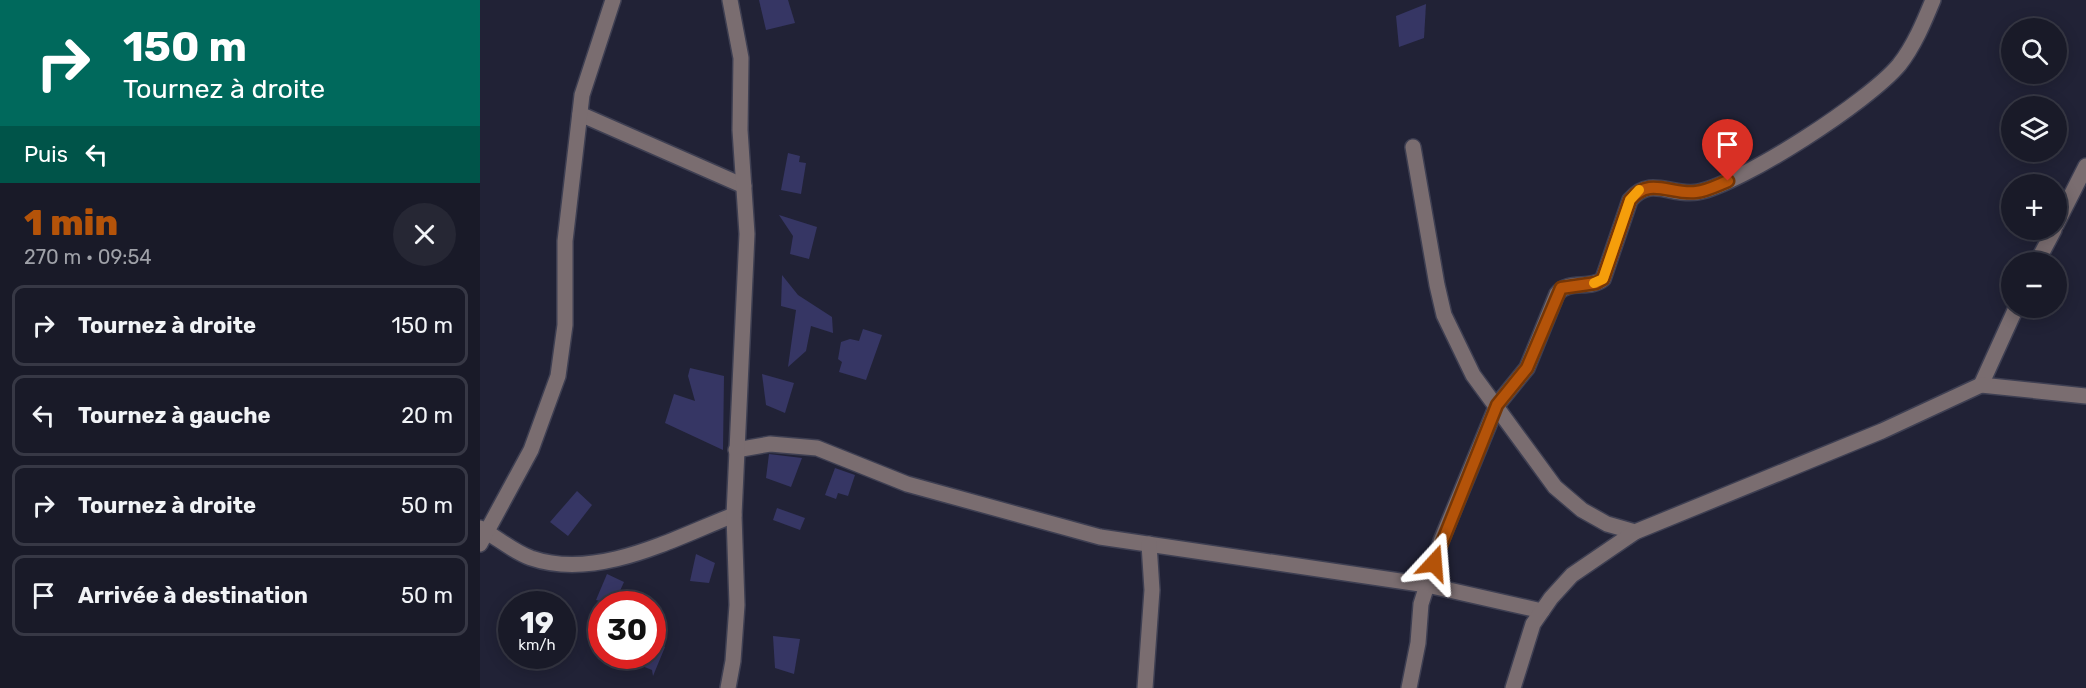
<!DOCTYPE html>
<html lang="fr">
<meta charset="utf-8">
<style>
body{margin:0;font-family:Rubik,sans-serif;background:#262734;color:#f1f3f6;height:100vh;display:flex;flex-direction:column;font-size:22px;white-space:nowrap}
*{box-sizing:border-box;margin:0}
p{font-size:20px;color:#9fa1a8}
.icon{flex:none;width:33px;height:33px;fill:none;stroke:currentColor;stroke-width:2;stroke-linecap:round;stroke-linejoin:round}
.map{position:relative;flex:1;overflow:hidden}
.side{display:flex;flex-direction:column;background:#191a28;width:480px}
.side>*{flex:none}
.banner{background:#00695c;color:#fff;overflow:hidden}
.tools{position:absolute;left:1521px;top:18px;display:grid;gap:12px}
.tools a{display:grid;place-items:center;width:66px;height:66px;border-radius:50%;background:#191a28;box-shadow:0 3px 15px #0003,0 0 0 2px #373845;font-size:30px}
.speed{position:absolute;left:18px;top:591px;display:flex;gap:12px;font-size:30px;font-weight:700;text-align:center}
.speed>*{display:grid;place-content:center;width:78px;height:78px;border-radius:50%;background:#191a28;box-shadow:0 3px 15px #0003,0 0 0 2px #373845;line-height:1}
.speed small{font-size:15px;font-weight:400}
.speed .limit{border:9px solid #d22;background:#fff;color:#111}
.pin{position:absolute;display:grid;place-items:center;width:51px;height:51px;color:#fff;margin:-62px -26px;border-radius:50% 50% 50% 0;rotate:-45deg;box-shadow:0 0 6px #0007}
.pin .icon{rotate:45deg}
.me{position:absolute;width:66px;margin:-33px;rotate:19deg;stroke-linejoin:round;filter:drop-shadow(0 0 4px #0008)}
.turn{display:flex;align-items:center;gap:21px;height:126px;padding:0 24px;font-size:27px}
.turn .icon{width:78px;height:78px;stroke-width:2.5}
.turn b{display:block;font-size:42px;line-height:51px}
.then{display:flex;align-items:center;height:57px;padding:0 24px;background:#0003;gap:12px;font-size:22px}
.round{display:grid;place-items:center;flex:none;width:63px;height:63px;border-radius:32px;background:#262734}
.head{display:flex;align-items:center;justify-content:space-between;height:102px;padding:0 24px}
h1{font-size:36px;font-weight:800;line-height:45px;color:#b45309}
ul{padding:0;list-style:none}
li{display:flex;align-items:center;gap:18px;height:81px;margin:0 12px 9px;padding:0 12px;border:3px solid #373845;border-radius:12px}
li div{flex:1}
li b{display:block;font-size:22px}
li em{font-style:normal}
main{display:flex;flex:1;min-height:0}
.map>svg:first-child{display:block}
.building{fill:#363664}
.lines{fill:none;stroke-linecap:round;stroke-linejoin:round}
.minor-casing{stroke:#3e3f52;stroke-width:18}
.minor{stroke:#7a6d70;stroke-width:15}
.route-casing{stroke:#753606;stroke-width:15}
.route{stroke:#b45309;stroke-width:10}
.slow{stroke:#f59e0b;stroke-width:10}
</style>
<main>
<section class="side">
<div class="banner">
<div class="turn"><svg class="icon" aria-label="right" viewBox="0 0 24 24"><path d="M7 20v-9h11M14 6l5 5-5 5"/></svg><div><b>150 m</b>Tournez à droite</div></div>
<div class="then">Puis<svg class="icon" aria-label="left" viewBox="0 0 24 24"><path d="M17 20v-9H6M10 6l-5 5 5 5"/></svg></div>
</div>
<div class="head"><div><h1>1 min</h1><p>270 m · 09:54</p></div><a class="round"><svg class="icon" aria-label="close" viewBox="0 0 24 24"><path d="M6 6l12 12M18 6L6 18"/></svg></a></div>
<ul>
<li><svg class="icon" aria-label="right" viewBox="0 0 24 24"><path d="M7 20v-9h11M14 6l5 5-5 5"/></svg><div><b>Tournez à droite</b></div><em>150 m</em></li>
<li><svg class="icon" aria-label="left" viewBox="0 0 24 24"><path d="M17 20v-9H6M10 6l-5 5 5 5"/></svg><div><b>Tournez à gauche</b></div><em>20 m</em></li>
<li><svg class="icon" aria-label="right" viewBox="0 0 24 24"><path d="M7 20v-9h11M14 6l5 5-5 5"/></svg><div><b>Tournez à droite</b></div><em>50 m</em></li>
<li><svg class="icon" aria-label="arrive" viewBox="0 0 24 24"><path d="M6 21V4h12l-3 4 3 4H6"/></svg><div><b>Arrivée à destination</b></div><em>50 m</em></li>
</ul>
</section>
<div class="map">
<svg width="1606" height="688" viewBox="0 0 1606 688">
<rect width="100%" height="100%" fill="#212236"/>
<g class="building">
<path d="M 279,0 L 308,0 L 315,23 L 286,30 Z"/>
<path d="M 946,4 L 944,38 L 919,47 L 916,16 Z"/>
<path d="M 308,153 L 320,156 L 319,162 L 326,163 L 321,194 L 301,190 Z"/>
<path d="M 299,215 L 337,227 L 329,259 L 310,254 L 313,236 Z"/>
<path d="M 302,275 L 318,295 L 352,317 L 353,333 L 331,326 L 326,351 L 308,367 L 316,310 L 301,306 Z"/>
<path d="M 383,329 L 402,335 L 386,380 L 359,372 L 362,362 L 358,359 L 361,342 L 370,339 L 379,341 Z"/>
<path d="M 210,368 L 244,376 L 243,450 L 185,423 L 194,394 L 215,401 L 208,376 Z"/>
<path d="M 282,374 L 314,383 L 305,413 L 286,405 Z"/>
<path d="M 289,454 L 322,458 L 311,487 L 286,478 Z"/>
<path d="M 355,468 L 375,475 L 368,496 L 358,493 L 356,499 L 345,495 Z"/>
<path d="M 97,491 L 112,505 L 88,536 L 70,522 Z"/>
<path d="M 297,508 L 325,518 L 320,530 L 293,520 Z"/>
<path d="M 216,554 L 235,563 L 229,583 L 210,581 Z"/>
<path d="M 127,574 L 144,582 L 134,604 L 116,600 Z"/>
<path d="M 293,636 L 320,639 L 314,674 L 295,668 Z"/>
<path d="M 172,642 L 185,647 L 173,676 L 172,670 L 157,664 L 160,656 L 172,656 Z"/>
</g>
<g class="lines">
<defs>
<g id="minor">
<path d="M 100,114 L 264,186"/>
<path d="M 933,147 L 957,285 L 964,315 L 993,375 L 1075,487 L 1102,510 L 1127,524 L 1155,532"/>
<path d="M 1576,225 L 1606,166"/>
<path d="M 1557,262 L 1574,230"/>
<path d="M 1501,385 L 1536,308"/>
<path d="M 256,450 L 290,444 L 337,448 L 427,484 L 620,537 L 947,585 L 1062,611"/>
<path d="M 0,528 C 18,538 32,551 51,558 C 118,581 194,538 254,515"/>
<path d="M 0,544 L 51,450 L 78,376 L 85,325 L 85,241 L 102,95 L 133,0"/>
<path d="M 248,688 L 253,661 L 257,605 L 254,515 L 267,234 L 260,130 L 261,58 L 250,0"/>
<path d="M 665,688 L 672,590 L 669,544"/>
<path d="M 929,688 L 938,643 L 941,604 L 961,541 L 1017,405 L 1047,368 L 1077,294 C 1088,279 1110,290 1123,279 L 1150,200 C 1171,175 1191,197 1218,192 C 1263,183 1389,101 1419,65 C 1434,46 1444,22 1453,0"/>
<path d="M 1033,688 L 1053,624 L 1071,598 L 1092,575 L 1155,532 L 1402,431 L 1501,385 L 1606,396"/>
</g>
</defs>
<use href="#minor" class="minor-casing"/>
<use href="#minor" class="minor"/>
</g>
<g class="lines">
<defs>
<path id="route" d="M 954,563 L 1017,405 L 1047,368 L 1081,288 L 1116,283 L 1123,279 L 1150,200 C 1170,176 1190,195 1216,192 C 1227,191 1238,185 1248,181"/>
</defs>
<use href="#route" class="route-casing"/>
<use href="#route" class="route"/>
<path class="slow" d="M 1114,283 L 1123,279 L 1150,200 L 1159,190"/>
</g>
</svg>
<div class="tools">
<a><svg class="icon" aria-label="search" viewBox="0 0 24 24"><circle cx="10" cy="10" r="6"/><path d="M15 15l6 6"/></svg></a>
<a><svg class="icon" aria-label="layers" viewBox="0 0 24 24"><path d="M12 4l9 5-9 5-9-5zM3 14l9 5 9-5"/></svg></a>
<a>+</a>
<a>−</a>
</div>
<div class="speed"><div>19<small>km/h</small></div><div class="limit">30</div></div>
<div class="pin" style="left:1248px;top:181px;background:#d93025"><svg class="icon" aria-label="arrive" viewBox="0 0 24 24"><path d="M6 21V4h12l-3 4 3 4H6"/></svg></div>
<svg class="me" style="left:954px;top:563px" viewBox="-20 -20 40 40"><path d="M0-17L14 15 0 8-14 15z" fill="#b45309" stroke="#fff" stroke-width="4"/></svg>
</div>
</main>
